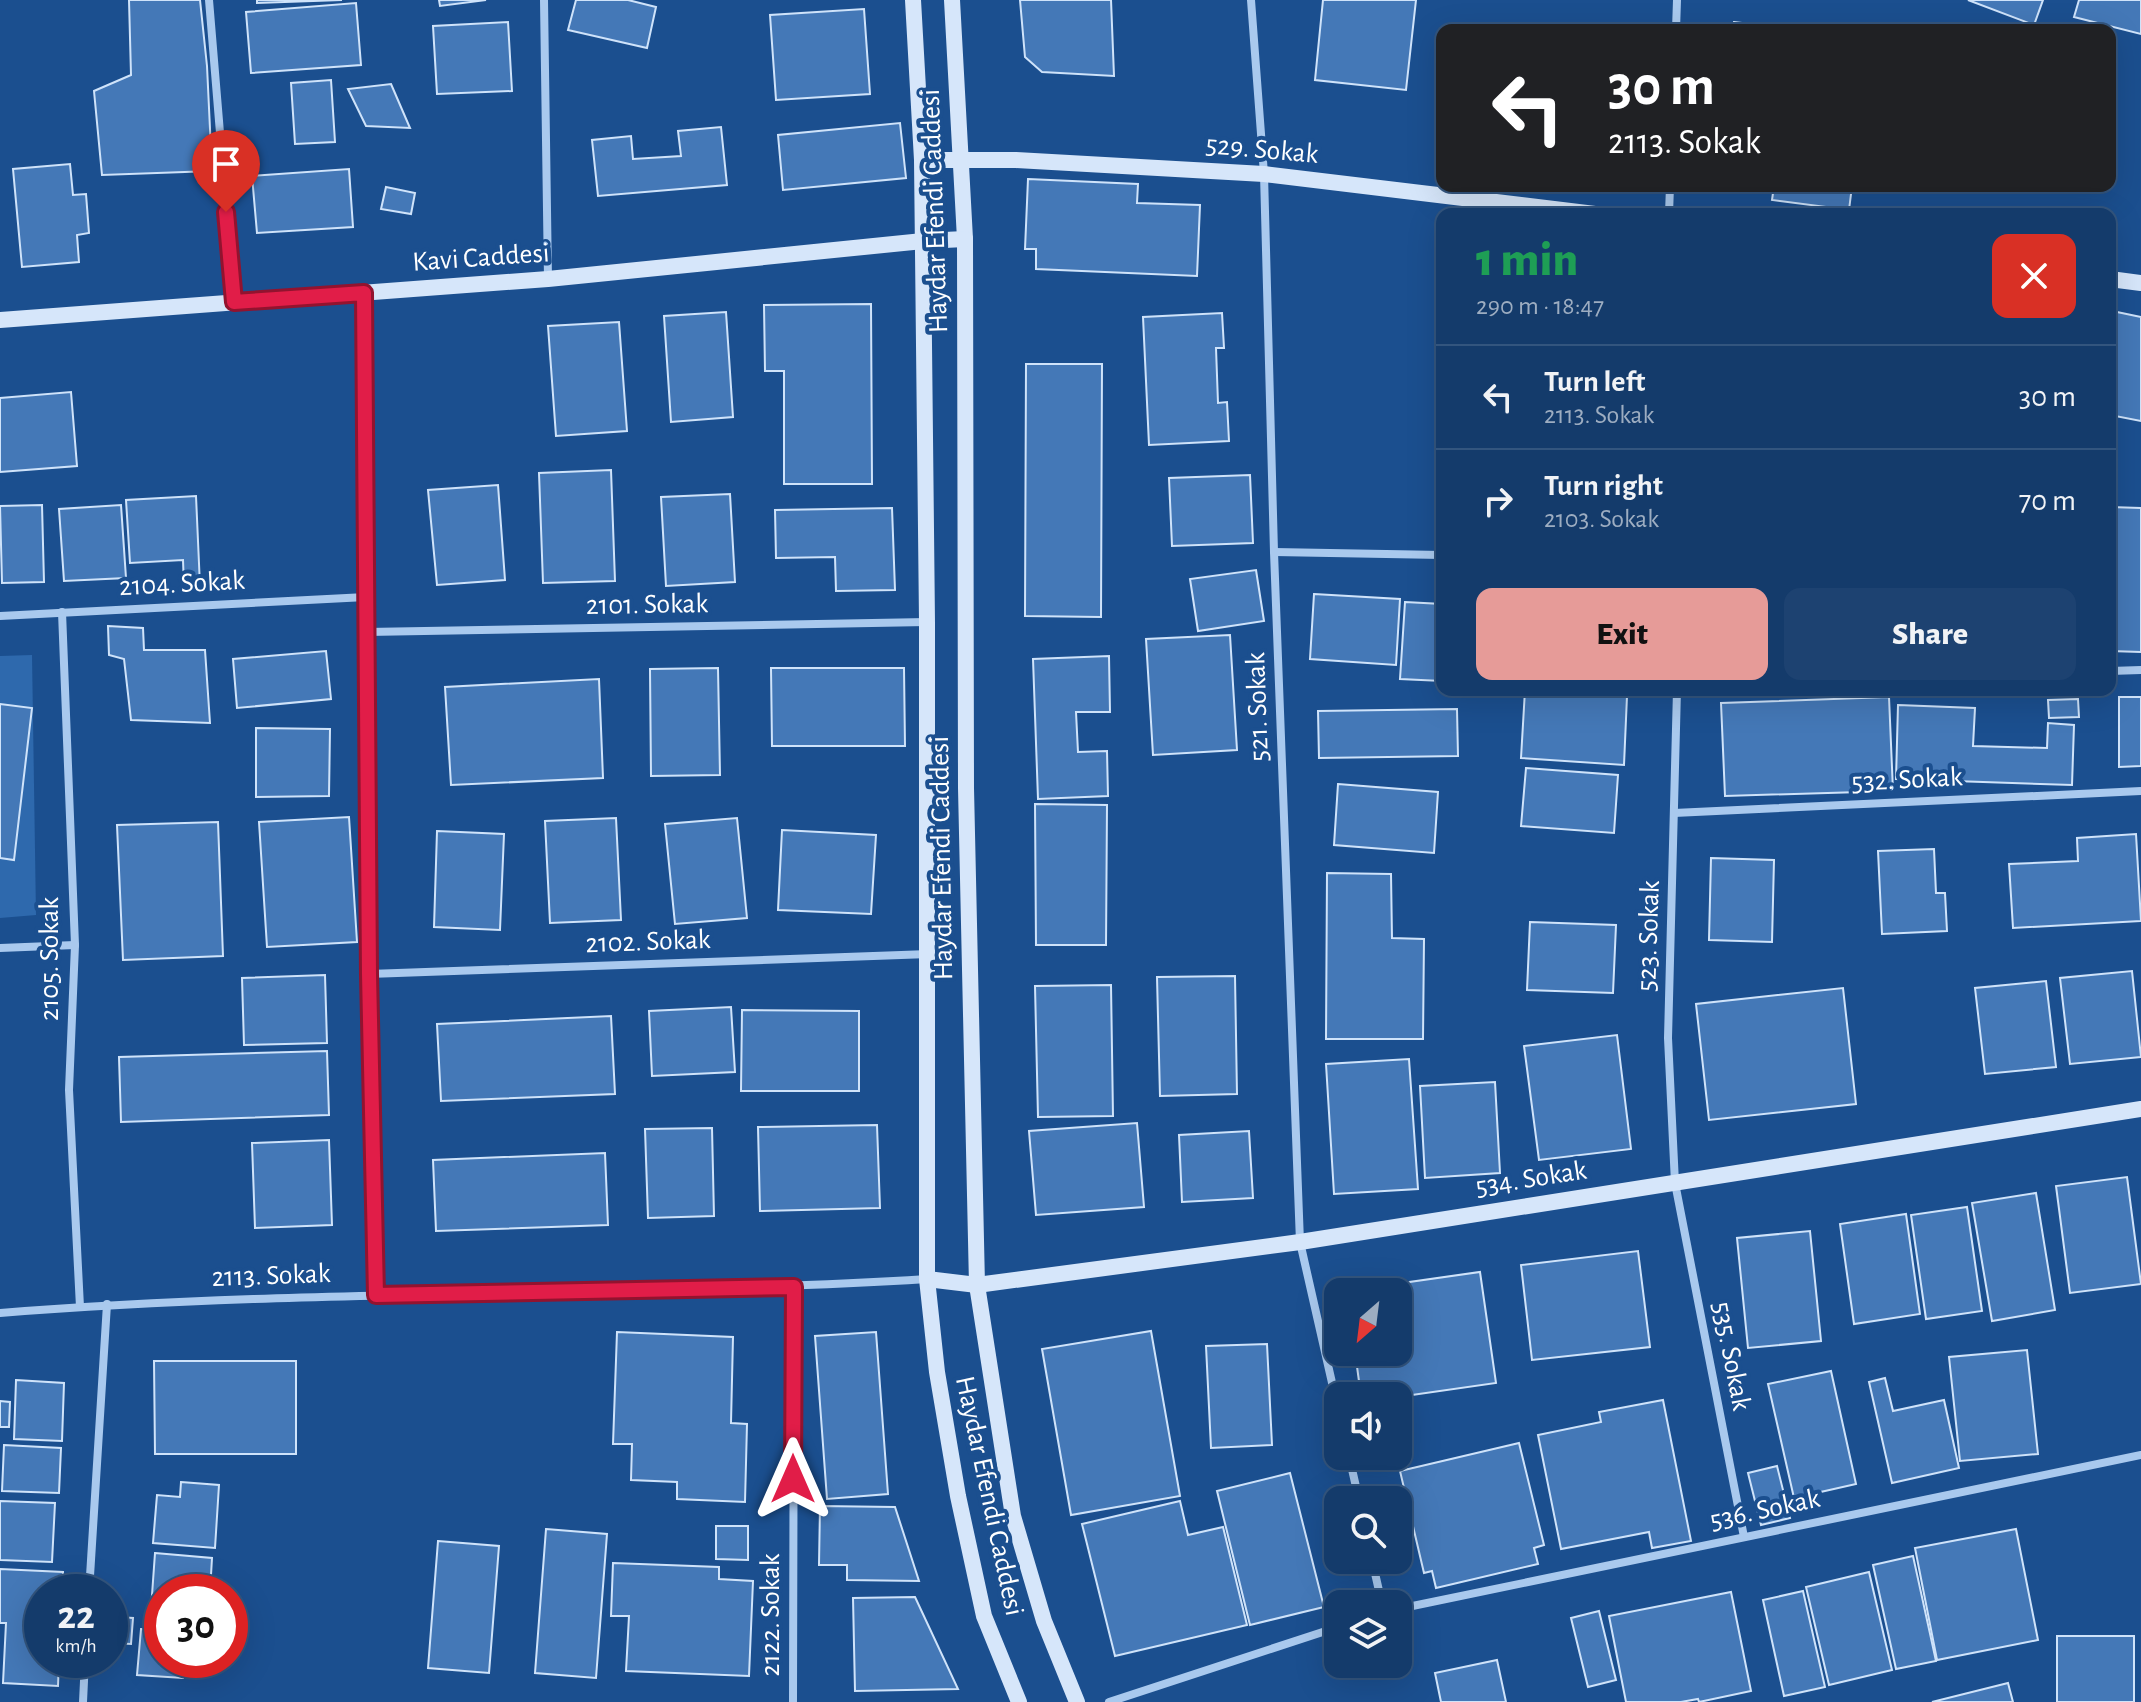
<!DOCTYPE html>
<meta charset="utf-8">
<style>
body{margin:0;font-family:"Alegreya Sans",sans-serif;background:#1d4271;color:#f1f3f6;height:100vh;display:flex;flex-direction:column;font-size:30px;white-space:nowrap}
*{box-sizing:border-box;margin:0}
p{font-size:26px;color:#9dadc1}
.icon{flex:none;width:44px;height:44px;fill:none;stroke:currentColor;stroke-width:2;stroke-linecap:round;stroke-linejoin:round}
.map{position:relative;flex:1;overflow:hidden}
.side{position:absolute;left:1436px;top:208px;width:680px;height:488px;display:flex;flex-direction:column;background:#143b6b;border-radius:16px;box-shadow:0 8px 32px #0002,0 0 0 2px #33557e}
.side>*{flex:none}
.hud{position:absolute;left:1436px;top:24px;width:680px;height:168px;border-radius:16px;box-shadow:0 8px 32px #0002,0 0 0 2px #33557e;background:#202124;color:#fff;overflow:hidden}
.needle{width:52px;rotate:208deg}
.controls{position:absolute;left:1324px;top:1278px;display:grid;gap:16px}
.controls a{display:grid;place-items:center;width:88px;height:88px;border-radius:16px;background:#143b6b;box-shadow:0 8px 32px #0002,0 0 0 2px #33557e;font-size:40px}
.speed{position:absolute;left:24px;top:1574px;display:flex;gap:16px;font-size:40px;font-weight:700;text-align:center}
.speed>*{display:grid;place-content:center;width:104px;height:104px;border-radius:50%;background:#143b6b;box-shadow:0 8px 32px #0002,0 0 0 2px #33557e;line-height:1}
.speed small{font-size:20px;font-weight:400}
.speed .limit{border:12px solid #d22;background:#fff;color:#111}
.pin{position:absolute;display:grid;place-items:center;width:68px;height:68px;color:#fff;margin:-82px -34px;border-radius:50% 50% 50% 0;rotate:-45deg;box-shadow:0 0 8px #0007}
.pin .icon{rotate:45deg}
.me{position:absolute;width:88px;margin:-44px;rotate:0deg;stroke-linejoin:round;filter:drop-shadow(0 0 6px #0008)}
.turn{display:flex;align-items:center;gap:28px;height:168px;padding:0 40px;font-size:36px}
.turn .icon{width:104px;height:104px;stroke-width:2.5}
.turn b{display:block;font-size:56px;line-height:68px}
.round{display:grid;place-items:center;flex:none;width:84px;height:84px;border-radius:16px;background:#1d4271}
.head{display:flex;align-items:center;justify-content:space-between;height:136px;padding:0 40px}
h1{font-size:48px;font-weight:800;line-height:60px;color:#1e9e55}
.button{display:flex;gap:16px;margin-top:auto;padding:16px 40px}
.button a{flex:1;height:92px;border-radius:16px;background:#e69b98;color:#111;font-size:32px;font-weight:800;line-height:92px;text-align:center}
.button a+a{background:#1d4271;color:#f1f3f6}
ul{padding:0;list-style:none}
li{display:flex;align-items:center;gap:24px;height:104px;padding:0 40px;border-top:2px solid #33557e}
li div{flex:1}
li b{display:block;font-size:30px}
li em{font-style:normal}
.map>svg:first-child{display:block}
.green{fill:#2e69ad}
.building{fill:#4478b7;stroke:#cfe3fa;stroke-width:2}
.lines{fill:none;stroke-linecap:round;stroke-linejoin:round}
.street{stroke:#a9c9ee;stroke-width:8}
.secondary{stroke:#d6e6fa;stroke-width:16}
.route-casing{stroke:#92132f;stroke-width:20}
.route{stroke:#e11d48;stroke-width:14}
.labels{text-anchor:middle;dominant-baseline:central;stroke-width:8;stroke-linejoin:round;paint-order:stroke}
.street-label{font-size:28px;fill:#fff;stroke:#1b4f8f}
</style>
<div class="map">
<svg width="2141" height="1702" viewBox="0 0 2141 1702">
<rect width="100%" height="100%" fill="#1b4f8f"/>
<path class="green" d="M 32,655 L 36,915 L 0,918 L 0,656 Z"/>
<g class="building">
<path d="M 129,0 L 200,0 L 207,66 L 212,171 L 102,175 L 94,91 L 131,75 Z"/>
<path d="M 257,0 L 342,0 L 257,3 Z"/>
<path d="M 439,0 L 486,0 L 440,6 Z"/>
<path d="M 576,0 L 628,0 L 656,7 L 647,48 L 568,30 Z"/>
<path d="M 1020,0 L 1111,0 L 1114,76 L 1042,72 L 1025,57 Z"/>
<path d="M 1323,0 L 1416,0 L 1406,90 L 1315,80 Z"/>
<path d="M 1968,0 L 2043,0 L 2034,25 Z"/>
<path d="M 2079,0 L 2141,0 L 2141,34 L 2074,17 Z"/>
<path d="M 356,3 L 361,65 L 251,73 L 246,12 Z"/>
<path d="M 864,9 L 870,94 L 776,100 L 770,15 Z"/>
<path d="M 508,22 L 512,91 L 437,94 L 433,26 Z"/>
<path d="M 1734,22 L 1797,30 L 1733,30 Z"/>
<path d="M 331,80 L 335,142 L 295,144 L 291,83 Z"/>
<path d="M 391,84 L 410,128 L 366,126 L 348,89 Z"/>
<path d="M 900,123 L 906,178 L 783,190 L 778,135 Z"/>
<path d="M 721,127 L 727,185 L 598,196 L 592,140 L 631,136 L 633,159 L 681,156 L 678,131 Z"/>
<path d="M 70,164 L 73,195 L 86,194 L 89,233 L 77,235 L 79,262 L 22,267 L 13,169 Z"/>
<path d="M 349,169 L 353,227 L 257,233 L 252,176 Z"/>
<path d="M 1028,179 L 1138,184 L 1137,203 L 1200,205 L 1197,276 L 1036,269 L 1036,249 L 1025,249 Z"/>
<path d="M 1774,186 L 1852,186 L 1849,210 L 1772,200 Z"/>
<path d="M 386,187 L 415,193 L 411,214 L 381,209 Z"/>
<path d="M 871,304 L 872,484 L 784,484 L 784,371 L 765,371 L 764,305 Z"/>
<path d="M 726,312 L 733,417 L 671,422 L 664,316 Z"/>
<path d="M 2117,312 L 2141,317 L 2141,421 L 2110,415 L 2110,334 L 2112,334 Z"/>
<path d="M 1222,313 L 1224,348 L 1216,348 L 1218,403 L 1227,402 L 1229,441 L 1149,445 L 1143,317 Z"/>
<path d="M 619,322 L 627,431 L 556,436 L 548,326 Z"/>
<path d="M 1026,364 L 1102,364 L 1101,617 L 1025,616 Z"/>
<path d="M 71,392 L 77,466 L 0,472 L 0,398 Z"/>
<path d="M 611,470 L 615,581 L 543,583 L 539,473 Z"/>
<path d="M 1250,475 L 1253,543 L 1172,546 L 1169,478 Z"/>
<path d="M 498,485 L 505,580 L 437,585 L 428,490 Z"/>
<path d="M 730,494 L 735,582 L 666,586 L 661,497 Z"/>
<path d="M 196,496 L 200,586 L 184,587 L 183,560 L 130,563 L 126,500 Z"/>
<path d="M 42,505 L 44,582 L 2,583 L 0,506 Z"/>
<path d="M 121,505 L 126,578 L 64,581 L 59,509 Z"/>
<path d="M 2110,507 L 2141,508 L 2141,652 L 2110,651 Z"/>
<path d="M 892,508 L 895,590 L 836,591 L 835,557 L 776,558 L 775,510 Z"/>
<path d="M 1256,570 L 1264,621 L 1198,631 L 1190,579 Z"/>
<path d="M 1314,594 L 1400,599 L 1396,665 L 1310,659 Z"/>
<path d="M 1405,602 L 1442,604 L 1442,681 L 1400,679 Z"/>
<path d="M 108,626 L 143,628 L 144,650 L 205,650 L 210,723 L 131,720 L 124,659 L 109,655 Z"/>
<path d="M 1230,635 L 1237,750 L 1153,755 L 1146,639 Z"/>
<path d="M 326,651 L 331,699 L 237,708 L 233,659 Z"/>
<path d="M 1109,656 L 1110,712 L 1076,712 L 1078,752 L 1107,751 L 1108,796 L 1038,799 L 1033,659 Z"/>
<path d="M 718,668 L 720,775 L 651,776 L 650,669 Z"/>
<path d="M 771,668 L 904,668 L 905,746 L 772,746 Z"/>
<path d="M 599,679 L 603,778 L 451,785 L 445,687 Z"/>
<path d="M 1525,690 L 1627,696 L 1624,765 L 1521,758 Z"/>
<path d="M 1889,697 L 1893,791 L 1725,796 L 1721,703 Z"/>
<path d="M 2119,697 L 2141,697 L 2141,766 L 2119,767 Z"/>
<path d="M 2078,699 L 2079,717 L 2049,718 L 2048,700 Z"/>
<path d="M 0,704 L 32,708 L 14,860 L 0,858 Z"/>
<path d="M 1898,705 L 1975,708 L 1973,746 L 2047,748 L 2048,723 L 2074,725 L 2072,785 L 1896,779 Z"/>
<path d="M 1457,709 L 1458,756 L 1319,758 L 1318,711 Z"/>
<path d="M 256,728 L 330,729 L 329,796 L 256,797 Z"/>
<path d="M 1526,768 L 1618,775 L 1614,833 L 1521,826 Z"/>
<path d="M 1338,784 L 1438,792 L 1434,853 L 1334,845 Z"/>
<path d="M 1035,804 L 1107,805 L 1106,945 L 1036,945 Z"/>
<path d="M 349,817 L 357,942 L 267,947 L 259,822 Z"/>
<path d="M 616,818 L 621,920 L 550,923 L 545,821 Z"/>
<path d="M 737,818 L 747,918 L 675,924 L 665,824 Z"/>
<path d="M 218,822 L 223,956 L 123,960 L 117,825 Z"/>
<path d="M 782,830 L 876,835 L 871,914 L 778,910 Z"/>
<path d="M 437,831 L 504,834 L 500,930 L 434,927 Z"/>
<path d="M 2136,834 L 2141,921 L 2013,928 L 2009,864 L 2078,861 L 2077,838 Z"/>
<path d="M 1934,849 L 1936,893 L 1945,893 L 1947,931 L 1882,934 L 1878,851 Z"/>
<path d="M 1711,858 L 1774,860 L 1772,942 L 1709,940 Z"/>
<path d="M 1327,873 L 1391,874 L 1392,938 L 1424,939 L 1423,1039 L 1326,1039 Z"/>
<path d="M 1530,922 L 1616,925 L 1613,993 L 1527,990 Z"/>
<path d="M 2132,971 L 2141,1057 L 2070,1064 L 2060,978 Z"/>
<path d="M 325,975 L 327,1043 L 244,1045 L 242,978 Z"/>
<path d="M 1235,976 L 1237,1094 L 1160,1096 L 1157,977 Z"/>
<path d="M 2046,981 L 2056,1067 L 1985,1074 L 1975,988 Z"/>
<path d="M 1111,985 L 1113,1116 L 1038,1117 L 1035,986 Z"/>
<path d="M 1843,988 L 1856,1104 L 1709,1120 L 1696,1004 Z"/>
<path d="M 731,1007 L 735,1072 L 652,1076 L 649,1011 Z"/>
<path d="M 742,1010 L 859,1011 L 859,1091 L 741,1091 Z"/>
<path d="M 611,1016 L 615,1094 L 441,1101 L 437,1024 Z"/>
<path d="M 1617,1035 L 1631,1149 L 1539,1160 L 1524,1046 Z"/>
<path d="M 327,1051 L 329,1115 L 121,1122 L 119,1057 Z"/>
<path d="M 1409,1059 L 1418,1189 L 1334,1194 L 1326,1064 Z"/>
<path d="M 1495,1082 L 1500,1173 L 1425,1178 L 1420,1086 Z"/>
<path d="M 1137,1123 L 1144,1207 L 1036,1215 L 1029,1131 Z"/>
<path d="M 877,1125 L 880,1208 L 760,1211 L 758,1127 Z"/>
<path d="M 712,1128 L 714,1216 L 648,1218 L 645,1129 Z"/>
<path d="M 1249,1131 L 1253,1198 L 1182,1202 L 1179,1135 Z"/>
<path d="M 329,1140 L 332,1225 L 255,1228 L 252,1143 Z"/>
<path d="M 605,1153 L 608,1225 L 436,1231 L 433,1160 Z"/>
<path d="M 2127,1177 L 2141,1284 L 2070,1293 L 2056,1186 Z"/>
<path d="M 2036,1193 L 2055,1310 L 1992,1321 L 1972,1203 Z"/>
<path d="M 1967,1207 L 1982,1311 L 1926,1319 L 1911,1215 Z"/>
<path d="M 1906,1214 L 1920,1314 L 1854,1324 L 1840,1224 Z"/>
<path d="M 1810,1231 L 1821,1341 L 1748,1348 L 1737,1238 Z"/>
<path d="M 1638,1251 L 1650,1347 L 1532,1360 L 1521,1265 Z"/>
<path d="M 1480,1272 L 1496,1383 L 1398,1397 L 1361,1396 L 1355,1352 L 1398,1352 L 1398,1292 L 1346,1291 Z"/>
<path d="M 1151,1331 L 1180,1496 L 1071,1515 L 1042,1349 Z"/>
<path d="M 617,1332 L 733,1337 L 731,1423 L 747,1424 L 745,1502 L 677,1499 L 677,1482 L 631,1480 L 632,1444 L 613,1444 Z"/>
<path d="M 876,1332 L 888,1494 L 827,1499 L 815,1336 Z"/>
<path d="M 1267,1344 L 1272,1445 L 1211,1448 L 1206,1346 Z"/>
<path d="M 2027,1350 L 2038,1454 L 1960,1461 L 1949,1357 Z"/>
<path d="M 154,1361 L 296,1361 L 296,1454 L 155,1454 Z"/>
<path d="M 1831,1371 L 1856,1484 L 1794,1498 L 1768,1384 Z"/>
<path d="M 1885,1378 L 1893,1411 L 1944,1400 L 1959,1468 L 1892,1483 L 1869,1382 Z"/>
<path d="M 16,1380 L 64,1383 L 62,1441 L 14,1439 Z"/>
<path d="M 1663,1400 L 1691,1541 L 1652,1548 L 1649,1532 L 1561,1549 L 1538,1435 L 1601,1422 L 1599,1412 Z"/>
<path d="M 0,1401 L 10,1402 L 9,1427 L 0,1427 Z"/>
<path d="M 1519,1443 L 1544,1545 L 1534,1548 L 1538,1564 L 1436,1588 L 1432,1571 L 1424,1573 L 1400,1471 Z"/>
<path d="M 4,1445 L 61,1448 L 59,1493 L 2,1491 Z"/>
<path d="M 1777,1466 L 1790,1518 L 1761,1525 L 1748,1473 Z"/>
<path d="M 1290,1473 L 1324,1607 L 1250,1625 L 1217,1491 Z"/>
<path d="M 181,1482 L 219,1485 L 215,1548 L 153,1543 L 157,1495 L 180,1497 Z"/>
<path d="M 0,1501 L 55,1503 L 52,1562 L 0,1560 Z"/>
<path d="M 1180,1501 L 1188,1535 L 1223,1527 L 1247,1625 L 1115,1656 L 1082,1524 Z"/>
<path d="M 820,1506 L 895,1507 L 919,1581 L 847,1580 L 847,1565 L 819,1565 Z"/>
<path d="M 716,1526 L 748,1526 L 748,1560 L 716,1559 Z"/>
<path d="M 546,1529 L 607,1534 L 596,1678 L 535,1673 Z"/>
<path d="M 2016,1529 L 2038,1640 L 1937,1660 L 1915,1548 Z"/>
<path d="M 438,1541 L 499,1546 L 489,1673 L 428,1668 Z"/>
<path d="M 155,1553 L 212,1558 L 210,1592 L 162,1592 L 162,1610 L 151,1609 Z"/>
<path d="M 1913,1556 L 1936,1661 L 1896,1669 L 1873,1565 Z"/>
<path d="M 613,1563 L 719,1567 L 719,1579 L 753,1581 L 749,1676 L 626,1671 L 629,1616 L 611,1616 Z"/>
<path d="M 0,1569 L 63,1572 L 62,1592 L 42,1592 L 42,1660 L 59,1660 L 58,1686 L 3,1683 L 6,1623 L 0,1623 Z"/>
<path d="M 1869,1572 L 1892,1670 L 1829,1685 L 1806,1587 Z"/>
<path d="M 1803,1591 L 1825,1687 L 1784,1696 L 1763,1600 Z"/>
<path d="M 1731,1592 L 1751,1691 L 1699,1702 L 1698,1699 L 1681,1702 L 1626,1702 L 1609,1616 Z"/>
<path d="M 915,1597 L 958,1689 L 855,1691 L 853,1598 Z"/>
<path d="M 1599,1611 L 1616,1680 L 1588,1687 L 1571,1618 Z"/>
<path d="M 116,1617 L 133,1618 L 131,1644 L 114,1643 Z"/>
<path d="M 141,1629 L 162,1631 L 162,1660 L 200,1660 L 200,1664 L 184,1662 L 183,1678 L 137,1675 Z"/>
<rect x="2057" y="1636" width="77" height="66"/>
<path d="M 1497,1660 L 1506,1702 L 1441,1702 L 1435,1673 Z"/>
<path d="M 2008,1683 L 2013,1702 L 1932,1702 Z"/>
</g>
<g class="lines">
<g class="street">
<path d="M 209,0 L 234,302"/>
<path d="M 544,0 L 548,279"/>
<path d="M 1251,0 L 1264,174 L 1274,552 L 1300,1242 L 1338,1409"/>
<path d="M 1676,30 L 1677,0"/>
<path d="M 1669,214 L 1670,186"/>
<path d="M 364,294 L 369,974 L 376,1295"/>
<path d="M 1274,552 L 1442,555"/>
<path d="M 62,612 L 75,945 L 69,1090 L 80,1307"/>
<path d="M 0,616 L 366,597"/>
<path d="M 367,632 L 927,622"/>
<path d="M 2110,671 L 2141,670"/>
<path d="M 1677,690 L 1668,1038 L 1675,1183 L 1744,1537"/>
<path d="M 1674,813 L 2141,791"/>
<path d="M 0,948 L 75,945"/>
<path d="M 369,974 L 929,954"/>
<path d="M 0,1313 C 308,1288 618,1298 927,1279"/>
<path d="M 1349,1456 L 1359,1500"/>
<path d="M 1372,1560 L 1382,1604"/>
<path d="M 89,1592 L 107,1304"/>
<path d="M 1398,1609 L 2141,1455"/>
<path d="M 83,1702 L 85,1660"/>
<path d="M 793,1702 L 794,1287"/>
<path d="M 1109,1702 L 1338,1627"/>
</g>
<g class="secondary">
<path d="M 913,0 L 922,160 L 927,622 L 927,1279 L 937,1372 L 958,1496 L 984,1616 L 1019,1702"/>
<path d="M 952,0 L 965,239 L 966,788 L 977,1285 L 1013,1516 L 1044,1621 L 1077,1702"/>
<path d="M 922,160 L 1016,160 L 1264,174 L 1595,214"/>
<path d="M 2110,279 L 2141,283"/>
<path d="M 0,320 L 548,279 L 923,241 L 965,239"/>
<path d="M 927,1279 L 977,1285 L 1300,1242 L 2141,1109"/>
</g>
</g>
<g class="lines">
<defs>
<path id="route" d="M 226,212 L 234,302 L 364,293 L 369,974 L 376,1295 L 794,1287 L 793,1479"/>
</defs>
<use href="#route" class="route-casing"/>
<use href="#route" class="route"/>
</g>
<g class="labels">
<g class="street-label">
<text transform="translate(1262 150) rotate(5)">529. Sokak</text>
<text transform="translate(935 211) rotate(-92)">Haydar Efendi Caddesi</text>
<text transform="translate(481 258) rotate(-4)">Kavi Caddesi</text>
<text transform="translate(182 584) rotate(-3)">2104. Sokak</text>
<text transform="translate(647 605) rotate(-1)">2101. Sokak</text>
<text transform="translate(1258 707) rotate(-92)">521. Sokak</text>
<text transform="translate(1907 780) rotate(-3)">532. Sokak</text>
<text transform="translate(942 858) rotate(-91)">Haydar Efendi Caddesi</text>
<text transform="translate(1649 936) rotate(-88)">523. Sokak</text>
<text transform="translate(648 942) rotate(-2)">2102. Sokak</text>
<text transform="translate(50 959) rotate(-90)">2105. Sokak</text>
<text transform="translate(1531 1179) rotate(-9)">534. Sokak</text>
<text transform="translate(271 1276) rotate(-2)">2113. Sokak</text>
<text transform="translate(1731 1356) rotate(79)">535. Sokak</text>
<text transform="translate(989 1496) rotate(78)">Haydar Efendi Caddesi</text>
<text transform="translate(1765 1510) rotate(-12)">536. Sokak</text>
<text transform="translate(771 1615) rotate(-90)">2122. Sokak</text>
</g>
</g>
</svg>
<div class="controls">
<a><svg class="needle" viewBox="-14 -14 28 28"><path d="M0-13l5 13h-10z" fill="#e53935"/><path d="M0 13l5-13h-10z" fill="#9dadc1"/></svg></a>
<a><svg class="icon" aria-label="sound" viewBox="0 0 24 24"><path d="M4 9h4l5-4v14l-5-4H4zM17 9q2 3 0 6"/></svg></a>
<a><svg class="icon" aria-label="search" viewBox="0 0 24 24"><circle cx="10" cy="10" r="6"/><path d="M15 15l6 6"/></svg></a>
<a><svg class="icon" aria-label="layers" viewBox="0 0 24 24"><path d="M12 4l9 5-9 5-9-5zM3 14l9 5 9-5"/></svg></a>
</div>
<div class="speed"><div>22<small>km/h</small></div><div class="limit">30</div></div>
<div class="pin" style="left:226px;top:212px;background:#d93025"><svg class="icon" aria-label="arrive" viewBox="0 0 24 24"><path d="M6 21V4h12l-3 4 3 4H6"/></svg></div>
<svg class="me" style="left:793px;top:1479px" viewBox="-20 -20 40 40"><path d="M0-17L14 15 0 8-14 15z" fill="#e11d48" stroke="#fff" stroke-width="4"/></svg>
<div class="hud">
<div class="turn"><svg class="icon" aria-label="left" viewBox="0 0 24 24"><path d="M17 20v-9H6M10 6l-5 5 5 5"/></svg><div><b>30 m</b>2113. Sokak</div></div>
</div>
<section class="side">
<div class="head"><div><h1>1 min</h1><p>290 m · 18:47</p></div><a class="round" style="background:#d93025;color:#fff"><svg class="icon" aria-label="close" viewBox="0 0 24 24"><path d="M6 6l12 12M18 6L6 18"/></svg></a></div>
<ul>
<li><svg class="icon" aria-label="left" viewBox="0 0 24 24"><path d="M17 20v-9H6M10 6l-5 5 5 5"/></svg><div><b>Turn left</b><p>2113. Sokak</p></div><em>30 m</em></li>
<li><svg class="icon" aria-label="right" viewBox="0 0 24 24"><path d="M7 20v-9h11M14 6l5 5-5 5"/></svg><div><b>Turn right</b><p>2103. Sokak</p></div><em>70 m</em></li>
</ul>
<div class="button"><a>Exit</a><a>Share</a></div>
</section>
</div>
